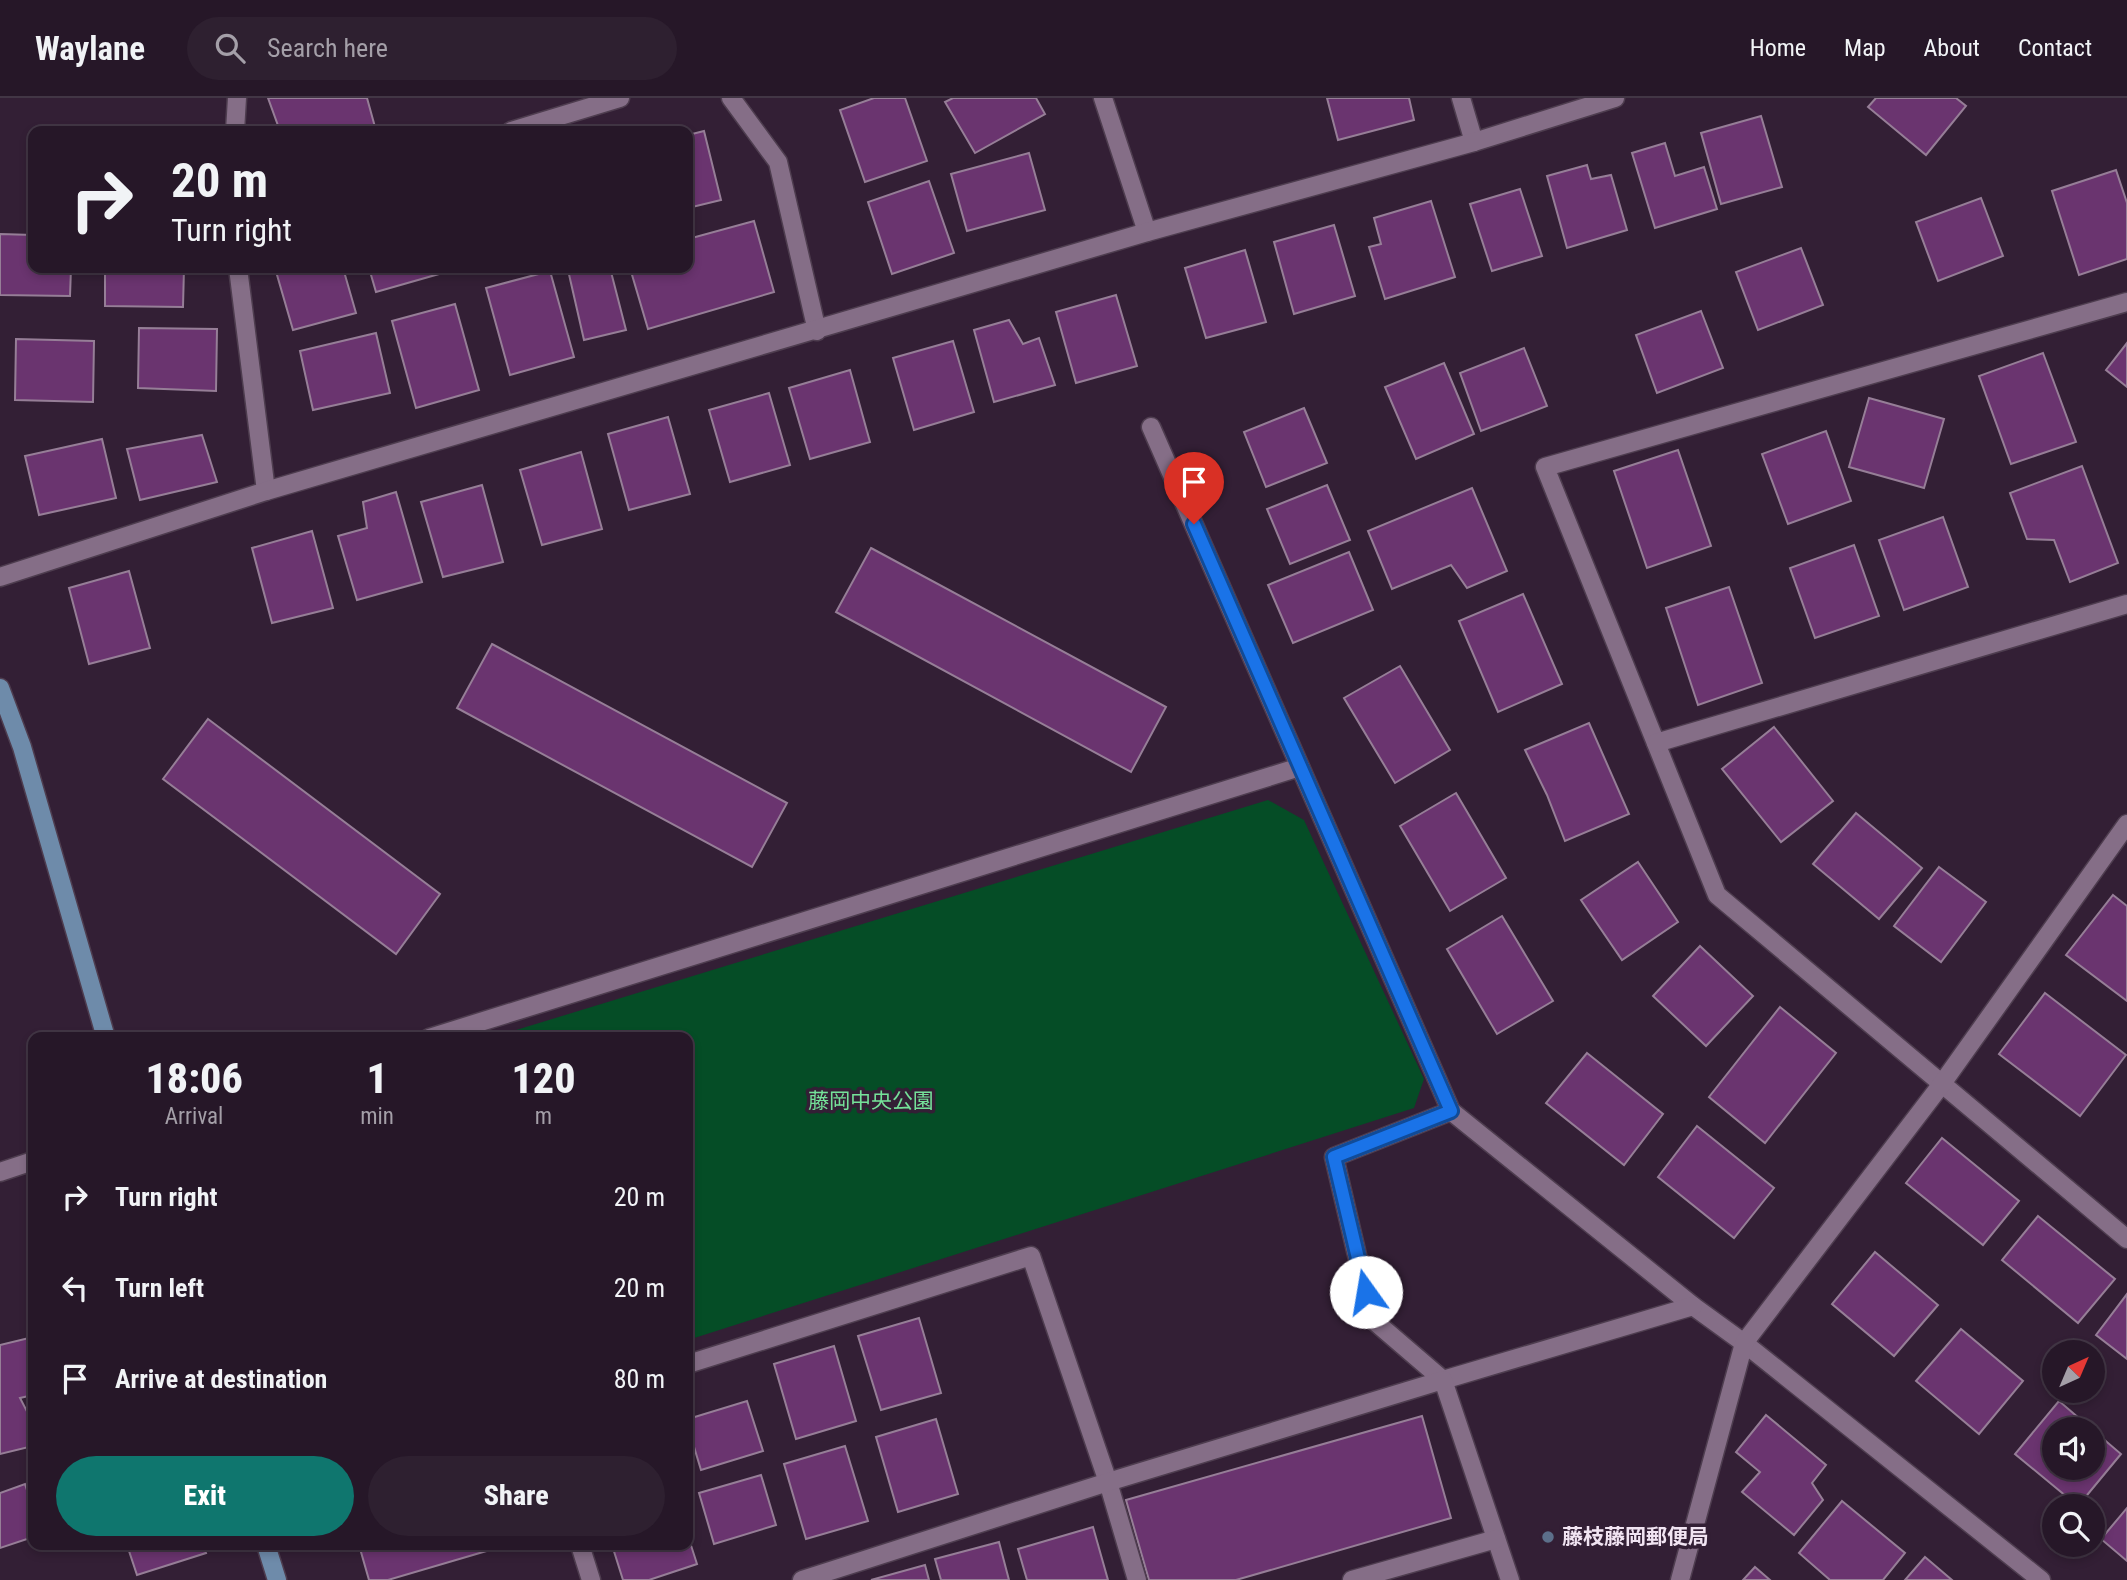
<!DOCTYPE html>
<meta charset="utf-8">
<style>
body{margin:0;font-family:"Roboto Condensed","Noto Sans JP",sans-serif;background:#2e2030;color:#f1f3f6;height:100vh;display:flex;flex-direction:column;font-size:26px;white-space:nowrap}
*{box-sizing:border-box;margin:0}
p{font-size:23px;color:#a49fa8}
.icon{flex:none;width:38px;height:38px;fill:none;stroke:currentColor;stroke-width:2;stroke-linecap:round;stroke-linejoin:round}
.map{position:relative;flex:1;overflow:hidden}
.side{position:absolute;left:28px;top:934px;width:665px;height:518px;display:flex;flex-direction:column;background:#261728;border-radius:14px;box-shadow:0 4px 10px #0003,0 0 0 2px #423645}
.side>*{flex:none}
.top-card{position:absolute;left:28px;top:28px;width:665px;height:147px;border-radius:14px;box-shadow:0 4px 10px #0003,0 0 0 2px #423645;background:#261728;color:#f1f3f6;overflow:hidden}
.needle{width:46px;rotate:44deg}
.fabs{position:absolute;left:2042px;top:1242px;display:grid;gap:14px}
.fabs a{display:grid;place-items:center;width:63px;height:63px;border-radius:50%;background:#261728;box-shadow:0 4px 10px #0003,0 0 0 2px #423645;font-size:35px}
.pin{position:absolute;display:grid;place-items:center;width:60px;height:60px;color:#fff;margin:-72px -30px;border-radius:50% 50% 50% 0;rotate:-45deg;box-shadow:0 0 7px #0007}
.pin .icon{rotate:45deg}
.me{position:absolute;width:77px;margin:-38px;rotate:347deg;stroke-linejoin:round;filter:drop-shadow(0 0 5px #0008)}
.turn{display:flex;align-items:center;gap:24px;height:147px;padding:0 28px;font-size:32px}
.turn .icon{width:91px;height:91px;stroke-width:2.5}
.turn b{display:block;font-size:49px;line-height:60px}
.eta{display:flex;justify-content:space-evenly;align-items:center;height:119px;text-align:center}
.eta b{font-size:42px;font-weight:800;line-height:49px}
.action{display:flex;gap:14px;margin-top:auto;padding:14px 28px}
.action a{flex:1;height:80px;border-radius:42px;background:#0f766e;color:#fff;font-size:28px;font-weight:800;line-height:80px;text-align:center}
.action a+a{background:#2e2030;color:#f1f3f6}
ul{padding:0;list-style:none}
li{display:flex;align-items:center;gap:21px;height:91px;padding:0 28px}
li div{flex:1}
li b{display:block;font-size:26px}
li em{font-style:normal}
header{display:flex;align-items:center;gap:42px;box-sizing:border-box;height:98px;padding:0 35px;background:#261728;border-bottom:2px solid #423645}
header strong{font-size:33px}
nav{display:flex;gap:38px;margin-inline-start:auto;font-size:24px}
.search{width:490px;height:63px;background:#2e2030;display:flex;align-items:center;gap:18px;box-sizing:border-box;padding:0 24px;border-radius:38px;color:#a49fa8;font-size:26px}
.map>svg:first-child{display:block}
.green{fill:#054d26}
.building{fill:#6a346f;stroke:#967e97;stroke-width:2;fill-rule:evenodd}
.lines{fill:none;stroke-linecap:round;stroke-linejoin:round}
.street-casing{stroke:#4e3d4f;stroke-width:21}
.secondary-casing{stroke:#4e3d4f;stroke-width:21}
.street{stroke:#856e87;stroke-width:18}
.secondary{stroke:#6e8baa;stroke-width:18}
.route-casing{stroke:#114b97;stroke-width:18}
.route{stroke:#1a73e8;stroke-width:12}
.service-dot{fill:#5c6f8a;stroke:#331f35;stroke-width:2.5}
.labels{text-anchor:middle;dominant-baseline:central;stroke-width:7;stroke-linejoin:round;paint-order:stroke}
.park-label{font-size:21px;fill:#75e199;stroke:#331f35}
.poi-label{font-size:21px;font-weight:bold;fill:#f1e4f2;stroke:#331f35;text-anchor:start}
</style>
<header>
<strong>Waylane</strong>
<div class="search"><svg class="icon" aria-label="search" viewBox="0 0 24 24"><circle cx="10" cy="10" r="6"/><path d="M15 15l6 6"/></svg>Search here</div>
<nav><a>Home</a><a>Map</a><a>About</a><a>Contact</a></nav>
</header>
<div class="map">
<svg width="2127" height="1482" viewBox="0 0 2127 1482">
<rect width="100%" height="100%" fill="#331f35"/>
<path class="green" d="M 1268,702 L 1304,722 L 1424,981 L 1414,1010 L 688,1242 L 688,940 L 490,940 Z"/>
<g class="building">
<path d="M 268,0 L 367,0 L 375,29 L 357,33 L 280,33 Z"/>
<path d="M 874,0 L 905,0 L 927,63 L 865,84 L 840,12 Z"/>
<path d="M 953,0 L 1036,0 L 1045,16 L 975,55 L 945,4 Z"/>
<path d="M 1327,0 L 1409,0 L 1414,22 L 1338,42 Z"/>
<path d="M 1876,0 L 1956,0 L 1966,8 L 1926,57 L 1868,9 Z"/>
<path d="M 1761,18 L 1782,89 L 1721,106 L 1701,35 Z"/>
<path d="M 704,33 L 721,102 L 688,110 L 688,37 Z"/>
<path d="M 1665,45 L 1675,78 L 1704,69 L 1717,111 L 1655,130 L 1632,55 Z"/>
<path d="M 1029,55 L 1045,112 L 967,133 L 951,76 Z"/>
<path d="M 1587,67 L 1591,81 L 1611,77 L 1627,132 L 1567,150 L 1547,78 Z"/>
<path d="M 2116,72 L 2127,105 L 2127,161 L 2079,177 L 2052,93 Z"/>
<path d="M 929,83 L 954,155 L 892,176 L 868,104 Z"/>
<path d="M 1520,91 L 1542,158 L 1492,173 L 1470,106 Z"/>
<path d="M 1981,100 L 2003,158 L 1938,183 L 1916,124 Z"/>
<path d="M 1431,103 L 1455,179 L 1385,201 L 1369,149 L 1381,146 L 1374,120 Z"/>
<path d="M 754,123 L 774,194 L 648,231 L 630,170 L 688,170 L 688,141 Z"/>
<path d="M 1334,127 L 1355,198 L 1294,216 L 1274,144 Z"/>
<path d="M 0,136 L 33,137 L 33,170 L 71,170 L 70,198 L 0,197 Z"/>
<path d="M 1801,150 L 1823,207 L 1758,232 L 1736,174 Z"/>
<path d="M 1245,152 L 1266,224 L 1206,240 L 1185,170 Z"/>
<path d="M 105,170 L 184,170 L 183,209 L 105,208 Z"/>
<path d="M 275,170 L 343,170 L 356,215 L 293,232 Z"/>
<path d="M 369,170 L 437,170 L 439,176 L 376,194 Z"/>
<path d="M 579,170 L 610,170 L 626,232 L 584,242 L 568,172 Z"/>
<path d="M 550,173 L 574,259 L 510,277 L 486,190 Z"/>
<path d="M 1116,197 L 1137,268 L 1076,285 L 1056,214 Z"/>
<path d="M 455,206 L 479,292 L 416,310 L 392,223 Z"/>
<path d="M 1701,213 L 1723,270 L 1657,295 L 1636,237 Z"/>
<path d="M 1009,222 L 1023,246 L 1039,240 L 1055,287 L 994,304 L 974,232 Z"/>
<path d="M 139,230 L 217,231 L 216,293 L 138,290 Z"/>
<path d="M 376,235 L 390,295 L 313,312 L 300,253 Z"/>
<path d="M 16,241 L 94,243 L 93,304 L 15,302 Z"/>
<path d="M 953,243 L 974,314 L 914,332 L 893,260 Z"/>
<path d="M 2127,245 L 2127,289 L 2106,272 Z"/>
<path d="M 1524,250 L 1547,308 L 1481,333 L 1460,275 Z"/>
<path d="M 2043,255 L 2076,344 L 2011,366 L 1979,278 Z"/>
<path d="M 1444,265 L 1474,336 L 1416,361 L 1385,289 Z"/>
<path d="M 850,272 L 870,344 L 810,361 L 789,290 Z"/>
<path d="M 769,295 L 790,367 L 730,384 L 709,312 Z"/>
<path d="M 1869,300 L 1944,321 L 1924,390 L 1849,369 Z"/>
<path d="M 1304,310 L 1327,365 L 1266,389 L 1244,334 Z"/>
<path d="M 668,319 L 690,396 L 629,412 L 608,336 Z"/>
<path d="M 1826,333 L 1851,403 L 1788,426 L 1762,356 Z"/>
<path d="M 202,337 L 217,384 L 140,402 L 127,351 Z"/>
<path d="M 102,341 L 116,400 L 39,417 L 25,358 Z"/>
<path d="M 1678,352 L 1711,448 L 1647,470 L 1614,373 Z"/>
<path d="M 581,354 L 602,431 L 542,447 L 520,372 Z"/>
<path d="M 2082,368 L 2118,465 L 2070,484 L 2054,442 L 2027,441 L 2010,395 Z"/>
<path d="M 482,387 L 503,464 L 443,479 L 421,404 Z"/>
<path d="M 1327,387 L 1350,442 L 1290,466 L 1267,411 Z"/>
<path d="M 1472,390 L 1507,473 L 1467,490 L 1451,467 L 1392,491 L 1368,433 Z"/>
<path d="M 396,394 L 422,484 L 357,502 L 338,438 L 367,430 L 363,404 Z"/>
<path d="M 1943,419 L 1968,489 L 1904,512 L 1879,442 Z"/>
<path d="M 312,433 L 333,510 L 272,525 L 252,450 Z"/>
<path d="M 1854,447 L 1879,518 L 1815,540 L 1790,470 Z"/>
<path d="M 871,450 L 1166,609 L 1131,674 L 836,514 Z"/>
<path d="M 1349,454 L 1373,512 L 1293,545 L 1268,487 Z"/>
<path d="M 129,473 L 150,550 L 89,566 L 69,490 Z"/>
<path d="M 1729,489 L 1762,585 L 1698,607 L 1666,510 Z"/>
<path d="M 1523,496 L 1562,586 L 1498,614 L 1459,523 Z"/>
<path d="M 492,546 L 787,705 L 752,769 L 457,610 Z"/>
<path d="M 1400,568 L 1450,652 L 1395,685 L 1344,600 Z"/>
<path d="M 208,621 L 440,796 L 396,856 L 163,681 Z"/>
<path d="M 1589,625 L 1629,716 L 1565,743 L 1547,697 L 1525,652 Z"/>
<path d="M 1774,629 L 1833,703 L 1781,744 L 1722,671 Z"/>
<path d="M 1456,695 L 1506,780 L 1450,813 L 1400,728 Z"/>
<path d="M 1856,715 L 1922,770 L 1879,821 L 1813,766 Z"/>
<path d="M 1638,764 L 1678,824 L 1622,862 L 1581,802 Z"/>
<path d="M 1939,769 L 1986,804 L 1941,864 L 1894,828 Z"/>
<path d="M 2113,797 L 2127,808 L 2127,903 L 2066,857 Z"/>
<path d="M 1502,818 L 1553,903 L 1497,936 L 1447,851 Z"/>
<path d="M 1700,848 L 1753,898 L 1706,948 L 1653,898 Z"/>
<path d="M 2045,895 L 2126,957 L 2080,1018 L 1999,956 Z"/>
<path d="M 1780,909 L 1836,955 L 1765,1045 L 1709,999 Z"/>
<path d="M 1587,955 L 1663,1016 L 1624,1067 L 1546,1005 Z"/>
<path d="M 1697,1028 L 1774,1090 L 1734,1140 L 1658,1079 Z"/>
<path d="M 1942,1040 L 2019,1103 L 1983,1147 L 1906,1085 Z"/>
<path d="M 2038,1118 L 2115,1181 L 2078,1225 L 2002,1162 Z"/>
<path d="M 1875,1154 L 1938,1207 L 1894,1258 L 1832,1206 Z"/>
<path d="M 2127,1196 L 2127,1261 L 2096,1237 Z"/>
<path d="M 919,1220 L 941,1295 L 881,1312 L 858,1238 Z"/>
<path d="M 1961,1231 L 2023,1283 L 1979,1336 L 1916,1283 Z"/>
<path d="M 33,1239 L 33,1297 L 20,1300 L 33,1325 L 33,1348 L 0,1356 L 0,1247 Z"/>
<path d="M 834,1248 L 856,1323 L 796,1341 L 774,1266 Z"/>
<path d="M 747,1303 L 763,1353 L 701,1372 L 688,1329 L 688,1321 Z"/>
<path d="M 2059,1303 L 2121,1356 L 2078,1408 L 2015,1356 ZM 2054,1332 L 2093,1332 L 2093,1370 L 2054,1370 Z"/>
<path d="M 1766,1317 L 1826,1367 L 1812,1385 L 1823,1402 L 1794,1437 L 1742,1394 L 1760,1374 L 1736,1354 Z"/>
<path d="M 1422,1318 L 1451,1420 L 1236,1482 L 1149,1482 L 1126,1402 Z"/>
<path d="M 936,1321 L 958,1396 L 898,1414 L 876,1339 Z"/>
<path d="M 845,1348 L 868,1423 L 806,1441 L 784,1366 Z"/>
<path d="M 761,1377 L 776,1427 L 714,1446 L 699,1395 Z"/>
<path d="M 25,1386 L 33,1411 L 33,1439 L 0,1450 L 0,1395 Z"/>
<path d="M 1842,1403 L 1905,1455 L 1883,1482 L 1830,1482 L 1799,1455 Z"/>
<path d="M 2127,1410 L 2127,1463 L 2101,1441 Z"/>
<path d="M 1093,1429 L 1108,1482 L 1027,1482 L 1018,1451 Z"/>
<path d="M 688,1438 L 697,1466 L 649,1482 L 623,1482 L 612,1447 L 688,1447 Z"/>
<path d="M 999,1444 L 1009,1482 L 941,1482 L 935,1461 Z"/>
<path d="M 127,1447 L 203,1447 L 206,1455 L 137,1477 Z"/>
<path d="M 359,1447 L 507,1447 L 388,1482 L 369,1482 Z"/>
<path d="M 1925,1459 L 1952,1482 L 1905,1482 Z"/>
<path d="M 925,1467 L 929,1482 L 871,1482 Z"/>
<path d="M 1755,1469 L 1770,1482 L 1743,1482 Z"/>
</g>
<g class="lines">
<defs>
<g id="street">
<path d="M 731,0 L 778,64 L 817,233"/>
<path d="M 1103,0 L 1147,134"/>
<path d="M 1461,0 L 1474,44"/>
<path d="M 235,33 L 237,0"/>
<path d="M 511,33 L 620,0"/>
<path d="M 238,170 L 266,393"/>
<path d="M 2127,204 L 1545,369 L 1717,797 L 2127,1141"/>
<path d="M 1151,329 L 1451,1013 L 1693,1208 L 1744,1245 L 2041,1482"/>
<path d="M 0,479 L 266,393 L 1147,134 L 1474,44 L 1615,0"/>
<path d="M 1656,645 L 2127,506"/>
<path d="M 429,940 L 1300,669"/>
<path d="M 1451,1013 L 1334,1059 L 1372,1221 L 1443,1282 L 1693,1208"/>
<path d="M 0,1074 L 33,1063"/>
<path d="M 688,1266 L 1031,1158 L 1108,1384 L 1137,1482"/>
<path d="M 580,1447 L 591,1482"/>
<path d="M 802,1482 L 1108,1384 L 1443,1282 L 1510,1482"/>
<path d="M 1352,1482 L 1496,1441"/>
<path d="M 1680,1482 L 1744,1245 L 1941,987 L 2127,726"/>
</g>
<g id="secondary">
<path d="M 0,590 L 22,649 L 106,940"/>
<path d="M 266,1447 L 277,1482"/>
</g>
</defs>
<use href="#street" class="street-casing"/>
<use href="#secondary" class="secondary-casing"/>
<use href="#street" class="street"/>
<use href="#secondary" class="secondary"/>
</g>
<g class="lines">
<defs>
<path id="route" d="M 1194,426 L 1451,1013 L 1334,1059 L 1366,1194"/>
</defs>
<use href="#route" class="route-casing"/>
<use href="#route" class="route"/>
</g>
<circle class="service-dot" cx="1548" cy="1439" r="7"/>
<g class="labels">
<g class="park-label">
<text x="871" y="1003">藤岡中央公園</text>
</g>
<g class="poi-label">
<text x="1562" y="1439">藤枝藤岡郵便局</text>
</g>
</g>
</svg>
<div class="fabs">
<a><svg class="needle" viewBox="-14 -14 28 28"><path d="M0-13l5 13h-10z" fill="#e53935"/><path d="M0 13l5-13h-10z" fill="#a49fa8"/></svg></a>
<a><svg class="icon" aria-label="sound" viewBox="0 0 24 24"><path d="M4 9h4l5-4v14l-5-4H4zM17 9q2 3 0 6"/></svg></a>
<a><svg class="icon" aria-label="search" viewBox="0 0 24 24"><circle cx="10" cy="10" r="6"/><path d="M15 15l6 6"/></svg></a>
</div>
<div class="pin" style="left:1194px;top:426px;background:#d93025"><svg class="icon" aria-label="arrive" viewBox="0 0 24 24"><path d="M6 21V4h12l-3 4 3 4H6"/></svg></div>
<svg class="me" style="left:1366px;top:1194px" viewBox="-20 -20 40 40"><circle r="19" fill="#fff"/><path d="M0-13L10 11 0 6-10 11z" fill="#1a73e8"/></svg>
<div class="top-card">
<div class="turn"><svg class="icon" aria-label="right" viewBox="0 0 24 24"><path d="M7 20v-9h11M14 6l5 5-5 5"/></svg><div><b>20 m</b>Turn right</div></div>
</div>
<section class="side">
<div class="eta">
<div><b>18:06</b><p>Arrival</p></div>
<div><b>1</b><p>min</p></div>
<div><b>120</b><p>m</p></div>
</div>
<ul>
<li><svg class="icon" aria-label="right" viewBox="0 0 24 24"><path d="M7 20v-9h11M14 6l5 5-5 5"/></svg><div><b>Turn right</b></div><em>20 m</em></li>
<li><svg class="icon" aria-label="left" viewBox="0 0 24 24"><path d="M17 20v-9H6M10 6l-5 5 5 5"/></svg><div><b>Turn left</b></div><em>20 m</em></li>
<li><svg class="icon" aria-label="arrive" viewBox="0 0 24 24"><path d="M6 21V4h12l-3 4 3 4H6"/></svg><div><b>Arrive at destination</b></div><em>80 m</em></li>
</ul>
<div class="action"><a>Exit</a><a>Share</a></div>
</section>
</div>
